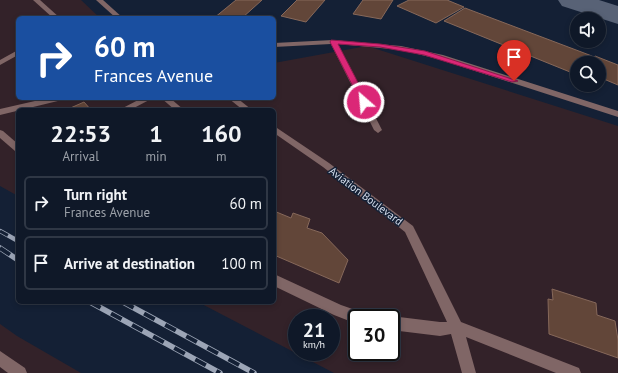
<!DOCTYPE html>
<style>
body{margin:0;font-family:"PT Sans",sans-serif;background:#1d2534;color:#f1f3f6;height:100vh;display:flex;flex-direction:column;font-size:15px;white-space:nowrap}
*{box-sizing:border-box;margin:0}
p{font-size:13px;color:#9ba0a8}
.icon{flex:none;width:22px;height:22px;fill:none;stroke:currentColor;stroke-width:2;stroke-linecap:round;stroke-linejoin:round}
.map{position:relative;flex:1;overflow:hidden}
.drawer{position:absolute;left:16px;top:108px;width:260px;height:196px;display:flex;flex-direction:column;background:#0f1828;border-radius:6px;box-shadow:0 2px 6px #0003,0 0 0 1px #2f3745}
.drawer>*{flex:none}
.banner{position:absolute;left:16px;top:16px;width:260px;height:84px;border-radius:6px;box-shadow:0 2px 6px #0003,0 0 0 1px #2f3745;background:#1a4fa0;color:#fff;overflow:hidden}
.fabs{position:absolute;left:570px;top:12px;display:grid;gap:8px}
.fabs a{display:grid;place-items:center;width:36px;height:36px;border-radius:50%;background:#0f1828;box-shadow:0 2px 6px #0003,0 0 0 1px #2f3745;font-size:20px}
.speed{position:absolute;left:288px;top:309px;display:flex;gap:8px;font-size:20px;font-weight:700;text-align:center}
.speed>*{display:grid;place-content:center;width:52px;height:52px;border-radius:50%;background:#0f1828;box-shadow:0 2px 6px #0003,0 0 0 1px #2f3745;line-height:1}
.speed small{font-size:10px;font-weight:400}
.speed .limit{border:2px solid #111;border-radius:6px;background:#fff;color:#111}
.pin{position:absolute;display:grid;place-items:center;width:34px;height:34px;color:#fff;margin:-41px -17px;border-radius:50% 50% 50% 0;rotate:-45deg;box-shadow:0 0 4px #0007}
.pin .icon{rotate:45deg}
.me{position:absolute;width:44px;margin:-22px;rotate:333deg;stroke-linejoin:round;filter:drop-shadow(0 0 3px #0008)}
.turn{display:flex;align-items:center;gap:14px;height:84px;padding:0 12px;font-size:18px}
.turn .icon{width:52px;height:52px;stroke-width:2.5}
.turn b{display:block;font-size:28px;line-height:34px}
.eta{display:flex;justify-content:space-evenly;align-items:center;height:68px;text-align:center}
.eta b{font-size:24px;font-weight:700;line-height:28px}
ul{padding:0;list-style:none}
li{display:flex;align-items:center;gap:12px;height:54px;margin:0 8px 6px;padding:0 4px;border:2px solid #2f3745;border-radius:6px}
li div{flex:1}
li b{display:block;font-size:15px}
li em{font-style:normal}
.map>svg:first-child{display:block}
.commercial{fill:#332229;fill-rule:evenodd}
.lines{fill:none;stroke-linecap:round;stroke-linejoin:round}
.taxiway{fill:#586276;fill-rule:evenodd}
.building{fill:#624639;stroke:#86685a}
.minor{fill:#806666;fill-rule:evenodd}
.rail-far1-casing{stroke:#9ca5b6;stroke-width:4.5}
.rail-casing{stroke:#9ca5b6;stroke-width:5.5}
.rail-far1{stroke:#142035;stroke-width:3;stroke-dasharray:9;stroke-linecap:butt}
.rail{stroke:#142035;stroke-width:4;stroke-dasharray:12;stroke-linecap:butt}
.route{fill:#db2777;stroke:#8e194d}
.labels{text-anchor:middle;dominant-baseline:central;stroke-width:3;stroke-linejoin:round;paint-order:stroke}
.street-label{font-size:11px;fill:#d6deed;stroke:#142035}
</style>
<div class="map">
<svg width="618" height="373" viewBox="0 0 618 373">
<rect width="100%" height="100%" fill="#142035"/>
<g class="commercial">
<path d="M 0,0 L 81,0 L 100,18 L 18,18 L 18,98 L 274,98 L 274,63 L 367,46 L 618,126 L 618,373 L 334,373 L 198,302 L 274,302 L 274,110 L 18,110 L 18,196 L 0,186 ZM 297,318 L 331,318 L 331,352 L 297,352 ZM 357,318 L 391,318 L 391,352 L 357,352 Z"/>
<path d="M 0,324 L 17,336 L 81,373 L 0,373 Z"/>
</g>
<g class="lines">
<path class="taxiway" d="M 558,0 L 599,0 L 618,6 L 618,24 L 562,6 Z"/>
</g>
<g class="building">
<path d="M 236,0 L 262,0 L 242,18 L 214,18 Z"/>
<path d="M 297,0 L 325,0 L 306,22 L 281,16 Z"/>
<path d="M 363,0 L 393,0 L 381,19 L 353,14 Z"/>
<path d="M 409,0 L 447,0 L 464,7 L 436,23 L 397,6 Z"/>
<path d="M 465,8 L 592,56 L 586,63 L 577,63 L 577,72 L 575,74 L 444,21 Z"/>
<path d="M 595,56 L 618,65 L 618,85 L 599,77 L 599,63 L 588,63 Z"/>
<path d="M 84,102 L 91,110 L 66,110 Z"/>
<path d="M 274,211 L 291,218 L 293,213 L 310,219 L 307,228 L 322,233 L 348,260 L 339,283 L 274,255 Z"/>
<path d="M 552,289 L 596,303 L 597,315 L 615,321 L 618,340 L 618,358 L 549,334 L 548,299 L 553,300 Z"/>
</g>
<g class="lines">
<g class="minor">
<path d="M 33,0 L 40,0 L 60,18 L 53,18 Z"/>
<path d="M 96,0 L 103,0 L 123,18 L 116,18 Z"/>
<path d="M 333,40 L 401,46 L 443,55 L 618,111 L 618,117 L 438,59 L 401,50 L 338,44 L 382,130 L 378,133 L 374,130 L 331,44 L 274,47 L 274,43 Z"/>
<path d="M 18,50 L 18,55 L 0,65 L 0,60 Z"/>
<path d="M 48,98 L 63,98 L 62,100 L 0,115 L 0,109 Z"/>
<path d="M 142,98 L 153,98 L 130,110 L 119,110 Z"/>
<path d="M 161,98 L 170,98 L 184,110 L 175,110 Z"/>
<path d="M 228,98 L 237,98 L 252,110 L 243,110 Z"/>
<path d="M 274,126 L 329,163 L 413,226 L 461,322 L 579,368 L 581,373 L 556,373 L 466,337 L 476,373 L 462,373 L 451,334 L 440,336 L 391,330 L 391,318 L 387,318 L 391,316 L 440,322 L 447,322 L 405,232 L 323,167 L 274,133 Z"/>
<path d="M 0,130 L 3,131 L 18,144 L 18,152 L 15,151 L 0,138 Z"/>
<path d="M 274,274 L 341,305 L 364,313 L 365,318 L 357,318 L 357,324 L 334,315 L 274,286 Z"/>
<path d="M 0,351 L 25,368 L 27,373 L 8,373 L 0,367 Z"/>
</g>
<defs>
<path id="rail-far1" d="M 0,231 L 18,241"/>
<g id="rail">
<path d="M 0,248 L 18,260"/>
<path d="M 90,302 L 220,373"/>
<path d="M 123,302 L 254,373"/>
</g>
</defs>
<use href="#rail-far1" class="rail-far1-casing"/>
<use href="#rail" class="rail-casing"/>
<use href="#rail-far1" class="rail-far1"/>
<use href="#rail" class="rail"/>
</g>
<path class="route" d="M 331,40 L 380,44 L 425,51 L 518,81 L 512,82 L 424,55 L 380,47 L 338,44 L 368,102 L 364,105 L 361,102 L 330,42 Z"/>
<g class="labels">
<g class="street-label">
<text transform="translate(366 196) rotate(37)">Aviation Boulevard</text>
</g>
</g>
</svg>
<div class="fabs">
<a><svg class="icon" aria-label="sound" viewBox="0 0 24 24"><path d="M4 9h4l5-4v14l-5-4H4zM17 9q2 3 0 6"/></svg></a>
<a><svg class="icon" aria-label="search" viewBox="0 0 24 24"><circle cx="10" cy="10" r="6"/><path d="M15 15l6 6"/></svg></a>
</div>
<div class="speed"><div>21<small>km/h</small></div><div class="limit">30</div></div>
<div class="pin" style="left:514px;top:81px;background:#d93025"><svg class="icon" aria-label="arrive" viewBox="0 0 24 24"><path d="M6 21V4h12l-3 4 3 4H6"/></svg></div>
<svg class="me" style="left:364px;top:102px" viewBox="-20 -20 40 40"><circle r="17" fill="#db2777" stroke="#fff" stroke-width="3"/><path d="M0-11L8 9 0 5-8 9z" fill="#fff"/></svg>
<div class="banner">
<div class="turn"><svg class="icon" aria-label="right" viewBox="0 0 24 24"><path d="M7 20v-9h11M14 6l5 5-5 5"/></svg><div><b>60 m</b>Frances Avenue</div></div>
</div>
<section class="drawer">
<div class="eta">
<div><b>22:53</b><p>Arrival</p></div>
<div><b>1</b><p>min</p></div>
<div><b>160</b><p>m</p></div>
</div>
<ul>
<li><svg class="icon" aria-label="right" viewBox="0 0 24 24"><path d="M7 20v-9h11M14 6l5 5-5 5"/></svg><div><b>Turn right</b><p>Frances Avenue</p></div><em>60 m</em></li>
<li><svg class="icon" aria-label="arrive" viewBox="0 0 24 24"><path d="M6 21V4h12l-3 4 3 4H6"/></svg><div><b>Arrive at destination</b></div><em>100 m</em></li>
</ul>
</section>
</div>
